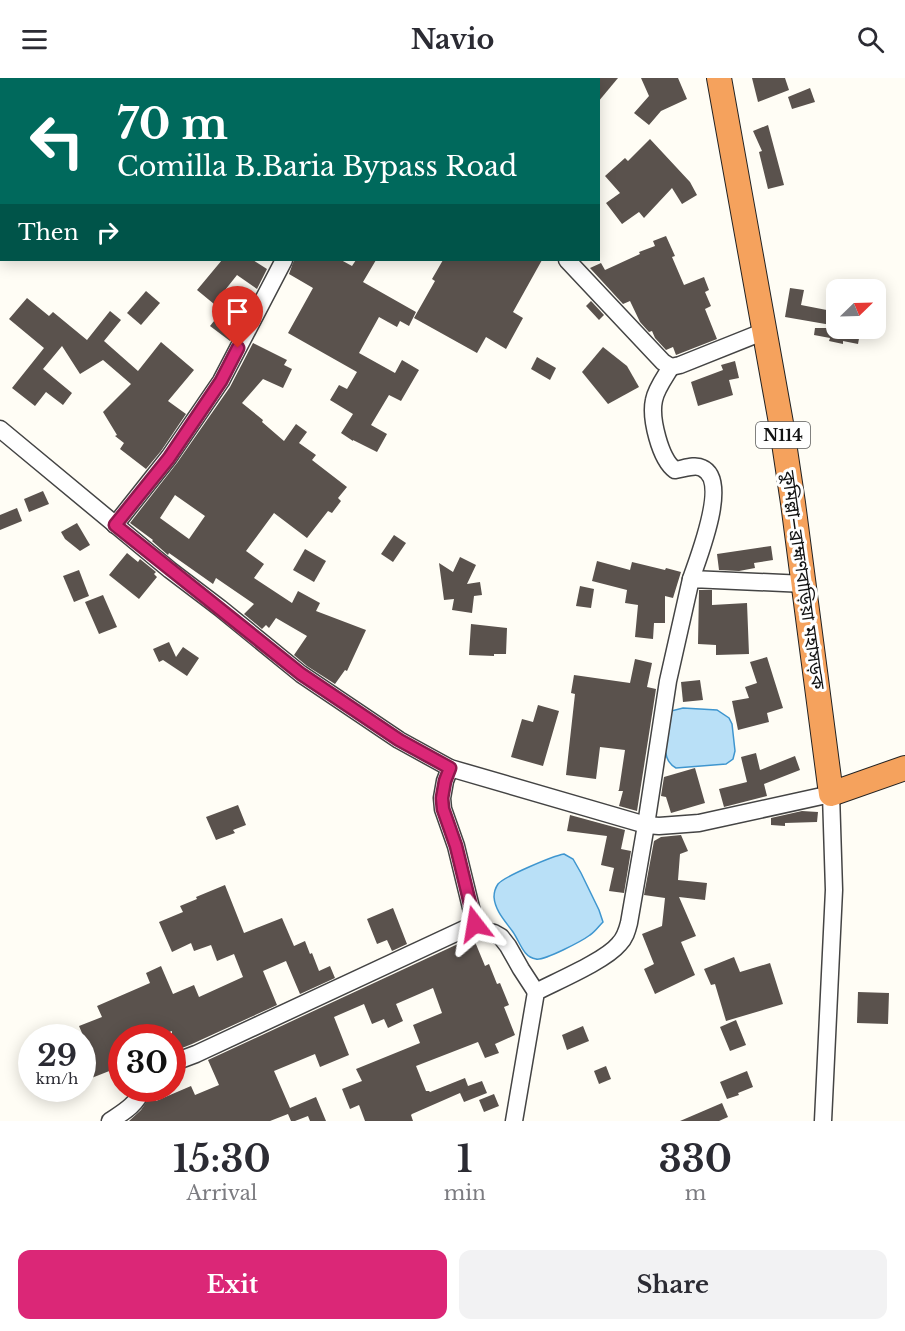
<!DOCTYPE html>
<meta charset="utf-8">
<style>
body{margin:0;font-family:"Libre Baskerville","Noto Sans Bengali",serif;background:#f2f2f3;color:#2b2b33;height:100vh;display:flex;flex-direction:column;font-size:22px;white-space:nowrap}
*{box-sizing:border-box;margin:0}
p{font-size:20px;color:#7c7c81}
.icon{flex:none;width:33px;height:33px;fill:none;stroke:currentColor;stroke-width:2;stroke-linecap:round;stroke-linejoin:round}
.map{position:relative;height:1043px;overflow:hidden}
.sheet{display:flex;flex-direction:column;background:#fff;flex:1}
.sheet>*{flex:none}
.banner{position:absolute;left:0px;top:0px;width:600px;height:183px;box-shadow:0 3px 15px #0003;background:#00695c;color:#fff;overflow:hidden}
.needle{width:39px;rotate:67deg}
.fabs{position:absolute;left:826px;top:201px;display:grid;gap:12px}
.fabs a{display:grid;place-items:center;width:60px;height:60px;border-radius:12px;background:#fff;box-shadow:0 3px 15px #0003;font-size:30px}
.speed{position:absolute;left:18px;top:946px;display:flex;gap:12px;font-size:30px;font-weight:700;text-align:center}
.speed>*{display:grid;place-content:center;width:78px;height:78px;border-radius:50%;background:#fff;box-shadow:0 3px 15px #0003;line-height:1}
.speed small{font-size:15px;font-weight:400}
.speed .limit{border:9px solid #d22;background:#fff;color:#111}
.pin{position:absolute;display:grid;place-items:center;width:51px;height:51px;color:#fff;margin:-62px -26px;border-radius:50% 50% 50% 0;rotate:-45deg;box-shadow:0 0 6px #0007}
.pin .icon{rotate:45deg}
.me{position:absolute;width:66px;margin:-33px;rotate:346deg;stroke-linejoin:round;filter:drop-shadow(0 0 4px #0008)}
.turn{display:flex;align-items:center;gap:21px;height:126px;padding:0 18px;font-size:27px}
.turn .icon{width:78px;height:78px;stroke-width:2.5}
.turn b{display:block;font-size:42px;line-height:51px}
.then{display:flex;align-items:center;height:57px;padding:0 18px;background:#0003;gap:12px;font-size:22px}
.eta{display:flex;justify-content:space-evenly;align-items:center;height:102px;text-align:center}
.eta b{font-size:36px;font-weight:800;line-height:42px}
.primary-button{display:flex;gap:12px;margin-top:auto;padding:12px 18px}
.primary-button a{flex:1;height:69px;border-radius:12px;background:#db2777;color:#fff;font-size:24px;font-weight:800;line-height:69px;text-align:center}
.primary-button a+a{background:#f2f2f3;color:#2b2b33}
header{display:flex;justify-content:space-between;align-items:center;height:78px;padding:0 18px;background:#fff;font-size:27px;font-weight:800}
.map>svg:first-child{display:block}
.water{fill:#b9e0f7;stroke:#3f96cf;stroke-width:1.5}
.building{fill:#5a524d;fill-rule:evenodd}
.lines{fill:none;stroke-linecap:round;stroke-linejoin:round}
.minor-casing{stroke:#444;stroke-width:19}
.highway-casing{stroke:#222;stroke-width:26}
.minor{stroke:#fff;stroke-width:16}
.highway{stroke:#f5a25d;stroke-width:24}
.route-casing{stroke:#8e194d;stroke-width:15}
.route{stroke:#db2777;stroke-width:10}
.labels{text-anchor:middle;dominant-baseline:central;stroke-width:6;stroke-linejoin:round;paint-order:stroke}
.shield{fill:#fff;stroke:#585858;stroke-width:1.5}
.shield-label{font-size:16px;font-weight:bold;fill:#111}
.street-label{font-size:18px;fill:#111;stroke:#fff}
</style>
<header><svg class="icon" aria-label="menu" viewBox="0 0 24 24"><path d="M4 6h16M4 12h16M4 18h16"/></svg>Navio<svg class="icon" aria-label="search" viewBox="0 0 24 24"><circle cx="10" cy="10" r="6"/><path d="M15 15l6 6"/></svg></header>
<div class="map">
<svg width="905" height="1043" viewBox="0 0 905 1043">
<rect width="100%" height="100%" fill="#fffdf5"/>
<g class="water">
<path d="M 683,630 L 717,632 L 729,640 L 732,646 L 735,673 L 733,681 L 726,686 L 676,690 C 657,680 668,649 671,633 Z"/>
<path d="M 564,776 L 573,781 L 581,795 L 599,832 L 603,844 C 599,848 595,854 590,857 C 582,863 544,883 536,881 C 523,879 520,864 513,854 C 506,844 495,833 494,819 C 494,814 496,809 498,806 C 505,798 553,778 564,776 Z"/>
</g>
<g class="building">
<path d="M 598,0 L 618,0 L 598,24 Z"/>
<path d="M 641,0 L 678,0 L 687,21 L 661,33 L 649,47 L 634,35 L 649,18 Z"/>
<path d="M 752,0 L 785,0 L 789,12 L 758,24 Z"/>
<path d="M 810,10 L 815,24 L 792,31 L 788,19 Z"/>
<path d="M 768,47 L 784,107 L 768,111 L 759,74 L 762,73 L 753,53 Z"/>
<path d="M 650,61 L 690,104 L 697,117 L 682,126 L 672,110 L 644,140 L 639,134 L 622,146 L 606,125 L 620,115 L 605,98 L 625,80 L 628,83 Z"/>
<path d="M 666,158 L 675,178 L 672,179 L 684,207 L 704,199 L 709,212 L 705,214 L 711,228 L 705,231 L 717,261 L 676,277 L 673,269 L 666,272 L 655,260 L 652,253 L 649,254 L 640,244 L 630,223 L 623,226 L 590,190 L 601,185 L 605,192 L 640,176 L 639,174 L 655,168 L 653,163 Z"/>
<path d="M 222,182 L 253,182 L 267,191 L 257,211 L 237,197 L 214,226 L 197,212 Z"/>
<path d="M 294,182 L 341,182 L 352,188 L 356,182 L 376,182 L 363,204 L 416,234 L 409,248 L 400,243 L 397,249 L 379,239 L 359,275 L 395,295 L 402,282 L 419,292 L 401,323 L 389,317 L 371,347 L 387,356 L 377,374 L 353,362 L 353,363 L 341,355 L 353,336 L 330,322 L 339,307 L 347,311 L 357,294 L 288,255 L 313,210 L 289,196 Z"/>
<path d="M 443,182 L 542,182 L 513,234 L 523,240 L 506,271 L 486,259 L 477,275 L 414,240 L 435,203 L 432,201 Z"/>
<path d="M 790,210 L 804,212 L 801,227 L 837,234 L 837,248 L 785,239 Z"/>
<path d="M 146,213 L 160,225 L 141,247 L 127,235 Z"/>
<path d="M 27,220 L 49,238 L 53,234 L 87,262 L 110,233 L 121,242 L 104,263 L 138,293 L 161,264 L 194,292 L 168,323 L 186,336 L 161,373 L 146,391 L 120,371 L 124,365 L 115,358 L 117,357 L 103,334 L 131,306 L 103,282 L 80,296 L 62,268 L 43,291 L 72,315 L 63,327 L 46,314 L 35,328 L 12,310 L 44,270 L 9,241 Z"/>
<path d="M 591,223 L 604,237 L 599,242 L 586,228 Z"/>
<path d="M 218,238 L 234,251 L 231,255 L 234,256 L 230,263 L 210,248 Z"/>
<path d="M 815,250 L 861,250 L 858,266 L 843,263 L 843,266 L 829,263 L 830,260 L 814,257 Z"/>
<path d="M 253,265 L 287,282 L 284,287 L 292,291 L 283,310 L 263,301 L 242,325 L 263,342 L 262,344 L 284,363 L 296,346 L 307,354 L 299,365 L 316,377 L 312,382 L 347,409 L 338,420 L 341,423 L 332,435 L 328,433 L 307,460 L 274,435 L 246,473 L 264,486 L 254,500 L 292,525 L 298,513 L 320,525 L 316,533 L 366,552 L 347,593 L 345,592 L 335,606 L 307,588 L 294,577 L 307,558 L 276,540 L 269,550 L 266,547 L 262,551 L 244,536 L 254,526 L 216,500 L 213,506 L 169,475 L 168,477 L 152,463 L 153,462 L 130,445 L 177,385 L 230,309 ZM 175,417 L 205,438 L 189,461 L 160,440 Z"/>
<path d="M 603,269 L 627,288 L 639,309 L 608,326 L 582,294 Z"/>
<path d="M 537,279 L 556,290 L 550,302 L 531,291 Z"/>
<path d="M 735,283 L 739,300 L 729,302 L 733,317 L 698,328 L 691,304 L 723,292 L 721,287 Z"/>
<path d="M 43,413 L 49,426 L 29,434 L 24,421 Z"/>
<path d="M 17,430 L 22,443 L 0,452 L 0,437 Z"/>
<path d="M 77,445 L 90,467 L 80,473 L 65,461 L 61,454 Z"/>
<path d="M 394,457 L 406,465 L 393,484 L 381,476 Z"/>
<path d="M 771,468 L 773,482 L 754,485 L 755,490 L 739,493 L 719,492 L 717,476 Z"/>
<path d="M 305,471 L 326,483 L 314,504 L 293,492 Z"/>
<path d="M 127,475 L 138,484 L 140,481 L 156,494 L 154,496 L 157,499 L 139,521 L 109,497 Z"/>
<path d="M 460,479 L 476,487 L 467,506 L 480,504 L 482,517 L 474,518 L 472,535 L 452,532 L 454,521 L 444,522 L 439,485 L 453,494 Z"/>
<path d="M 597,483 L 630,492 L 632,484 L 665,492 L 666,490 L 681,494 L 673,520 L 665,518 L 665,545 L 654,545 L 653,561 L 635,559 L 638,527 L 625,525 L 627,512 L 592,503 Z"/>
<path d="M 79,492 L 89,518 L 74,524 L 63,498 Z"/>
<path d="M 580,508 L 594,511 L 591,530 L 576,528 Z"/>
<path d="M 699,512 L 712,512 L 712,527 L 747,525 L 749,576 L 716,577 L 716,567 L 698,566 Z"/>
<path d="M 103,517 L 117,549 L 99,556 L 85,524 Z"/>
<path d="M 471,546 L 507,550 L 506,576 L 494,576 L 494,578 L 469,577 Z"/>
<path d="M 169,564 L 176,579 L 183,569 L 199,580 L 187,598 L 163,582 L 159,584 L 153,571 Z"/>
<path d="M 767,579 L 783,630 L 767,635 L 769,644 L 738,652 L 732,623 L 749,620 L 745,609 L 757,605 L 750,584 Z"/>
<path d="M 635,581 L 652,585 L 647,609 L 656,611 L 637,733 L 619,728 L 623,713 L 618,713 L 619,712 L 625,672 L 600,669 L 596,701 L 566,697 L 575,616 L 571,615 L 574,597 L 630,605 Z"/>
<path d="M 700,602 L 703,622 L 683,624 L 681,604 Z"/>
<path d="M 538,627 L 559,633 L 543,688 L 511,679 L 522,641 L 533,644 Z"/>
<path d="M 756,675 L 760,692 L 795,678 L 800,692 L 764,706 L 767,718 L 724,729 L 719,711 L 747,704 L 741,679 Z"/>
<path d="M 695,690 L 705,725 L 671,735 L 666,719 L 661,718 L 664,699 Z"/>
<path d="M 238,727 L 246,747 L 233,752 L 235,755 L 216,762 L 206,739 Z"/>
<path d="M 802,733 L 818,734 L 817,744 L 785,745 L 785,748 L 771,747 L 771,740 Z"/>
<path d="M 570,737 L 625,752 L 621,771 L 631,773 L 624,815 L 609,813 L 614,790 L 601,787 L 607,758 L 567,753 Z"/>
<path d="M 681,757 L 688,773 L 680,776 L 678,802 L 707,805 L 705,822 L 679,819 L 696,858 L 681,864 L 695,897 L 655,916 L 644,891 L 654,886 L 642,856 L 662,848 L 665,820 L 644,817 L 654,763 L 661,759 Z"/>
<path d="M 225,807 L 244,855 L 282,840 L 294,868 L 305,863 L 310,876 L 312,875 L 319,893 L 330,888 L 335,900 L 300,916 L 286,883 L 263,893 L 277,927 L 192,966 L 172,974 L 172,953 L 154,960 L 122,960 L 122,988 L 89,1001 L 82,984 L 82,977 L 90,974 L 79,948 L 102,939 L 97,928 L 150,905 L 146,895 L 161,888 L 173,916 L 194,907 L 199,919 L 243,899 L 234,876 L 217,883 L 211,867 L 194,873 L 191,865 L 172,874 L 159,844 L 183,834 L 180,828 L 197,821 L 196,819 Z"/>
<path d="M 393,830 L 407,866 L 392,873 L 387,862 L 377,866 L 367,841 Z"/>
<path d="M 473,859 L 485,888 L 489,886 L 497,906 L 500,905 L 509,927 L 504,929 L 515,957 L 495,966 L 499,975 L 485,980 L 478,964 L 416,988 L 426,1013 L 429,1013 L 430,1014 L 465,1000 L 468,1008 L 482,1003 L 487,1015 L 464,1024 L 460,1015 L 412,1036 L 411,1037 L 413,1043 L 365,1043 L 359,1027 L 350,1031 L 342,1011 L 362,1003 L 356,991 L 420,965 L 413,947 L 442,935 L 433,910 L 396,926 L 403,943 L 388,950 L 384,941 L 372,946 L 364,926 L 334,939 L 349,977 L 320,989 L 315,976 L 274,993 L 290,1030 L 316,1019 L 326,1043 L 310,1043 L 308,1038 L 295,1043 L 291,1043 L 288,1036 L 270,1043 L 129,1043 L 141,1032 L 151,1017 L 154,1016 L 156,1023 L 191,1008 L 195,1017 L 219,1007 L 208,982 Z"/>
<path d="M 734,879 L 740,894 L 770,885 L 783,926 L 726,943 L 715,906 L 711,907 L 704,891 Z"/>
<path d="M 858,914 L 889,915 L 888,946 L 857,945 Z"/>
<path d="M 736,942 L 746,967 L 730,973 L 720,949 Z"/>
<path d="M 583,948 L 589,963 L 567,972 L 562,957 Z"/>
<path d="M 606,988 L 611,1001 L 599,1006 L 594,993 Z"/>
<path d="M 747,993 L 753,1009 L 738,1015 L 739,1017 L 727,1021 L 720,1004 Z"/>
<path d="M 494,1016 L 499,1028 L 484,1034 L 479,1022 Z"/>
<path d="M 722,1025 L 728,1039 L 719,1043 L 680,1043 Z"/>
</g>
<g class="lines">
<defs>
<g id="minor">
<path d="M 400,0 L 402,2"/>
<path d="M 383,2 L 384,0"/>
<path d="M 567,182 L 663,284 L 671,289 L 680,287 L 765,253"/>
<path d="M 671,289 C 665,299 656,311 654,322 C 650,340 660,381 675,392 C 683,391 695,386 702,390 C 730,402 698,480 691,501"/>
<path d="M 0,351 L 170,492 L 220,530 L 301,596 L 399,662 L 450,690 L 646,747 L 659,748 L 699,745 L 831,716 L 834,812 L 823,1043"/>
<path d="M 115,447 L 169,379 L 221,303 L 284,182"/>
<path d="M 475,846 L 482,852 L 494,855 L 501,859 L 508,868 L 521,891 L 536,914"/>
<path d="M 172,985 L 196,976 L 475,846 L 456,768 L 443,731 L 442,720 L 445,703 L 450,690"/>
<path d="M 110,1043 C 122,1035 138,1026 142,1011"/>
<path d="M 514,1043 L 536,914 C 557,903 605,883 619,866 C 625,860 627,853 629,845 L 646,747 L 668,603 L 691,501 L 805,506"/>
</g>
<path id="highway" d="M 719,0 L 781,345 L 793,425 L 831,716 L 905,690"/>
</defs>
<use href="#minor" class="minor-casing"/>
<use href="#highway" class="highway-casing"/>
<use href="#minor" class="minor"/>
<use href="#highway" class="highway"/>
</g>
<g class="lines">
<defs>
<path id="route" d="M 238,270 L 221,303 L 169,380 L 115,447 L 301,596 L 399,662 L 450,690 L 445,703 L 442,720 L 443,731 L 456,768 L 475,846"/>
</defs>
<use href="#route" class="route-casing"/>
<use href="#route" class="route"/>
</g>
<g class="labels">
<rect class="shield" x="756" y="344" width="54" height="26" rx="4.5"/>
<g class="shield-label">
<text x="783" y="357">N114</text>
</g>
<g class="street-label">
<text transform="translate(803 502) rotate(82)">কুমিল্লা–ব্রাহ্মণবাড়িয়া মহাসড়ক</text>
</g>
</g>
</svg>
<div class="fabs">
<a><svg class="needle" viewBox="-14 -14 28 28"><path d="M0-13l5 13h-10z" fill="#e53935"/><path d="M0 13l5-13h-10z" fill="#7c7c81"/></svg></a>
</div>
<div class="speed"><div>29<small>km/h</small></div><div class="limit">30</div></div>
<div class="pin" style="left:238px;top:270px;background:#d93025"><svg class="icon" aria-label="arrive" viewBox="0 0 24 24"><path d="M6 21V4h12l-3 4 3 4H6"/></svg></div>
<svg class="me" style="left:475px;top:846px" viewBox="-20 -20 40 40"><path d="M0-17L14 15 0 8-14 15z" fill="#db2777" stroke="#fff" stroke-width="4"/></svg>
<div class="banner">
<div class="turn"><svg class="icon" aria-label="left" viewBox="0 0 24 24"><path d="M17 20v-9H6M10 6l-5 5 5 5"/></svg><div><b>70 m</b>Comilla B.Baria Bypass Road</div></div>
<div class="then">Then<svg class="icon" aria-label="right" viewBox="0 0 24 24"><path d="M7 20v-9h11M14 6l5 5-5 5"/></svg></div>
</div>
</div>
<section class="sheet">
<div class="eta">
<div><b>15:30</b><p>Arrival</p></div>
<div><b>1</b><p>min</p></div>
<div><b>330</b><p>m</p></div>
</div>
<div class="primary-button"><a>Exit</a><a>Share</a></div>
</section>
